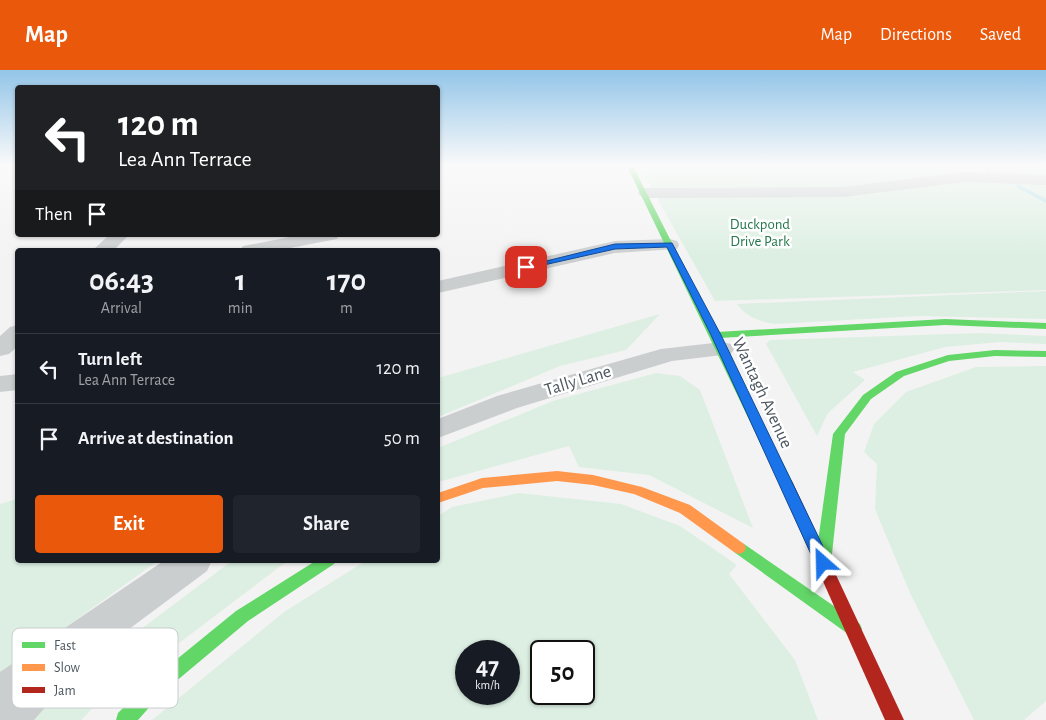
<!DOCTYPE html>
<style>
body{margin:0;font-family:"Alegreya Sans",sans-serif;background:#20242c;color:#f1f3f6;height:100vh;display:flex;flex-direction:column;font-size:19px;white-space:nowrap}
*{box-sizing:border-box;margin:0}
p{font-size:16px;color:#9ea1a6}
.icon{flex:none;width:28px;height:28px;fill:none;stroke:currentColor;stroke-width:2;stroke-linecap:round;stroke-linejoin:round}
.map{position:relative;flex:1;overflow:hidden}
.side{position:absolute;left:15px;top:178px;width:425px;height:315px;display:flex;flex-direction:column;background:#171b24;border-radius:5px;box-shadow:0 1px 4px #0004}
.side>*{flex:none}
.hud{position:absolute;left:15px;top:15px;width:425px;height:152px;border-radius:5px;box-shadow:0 1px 4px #0004;background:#202124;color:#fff;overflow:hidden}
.speed{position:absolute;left:455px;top:570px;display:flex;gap:10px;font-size:25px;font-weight:700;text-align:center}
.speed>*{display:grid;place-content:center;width:65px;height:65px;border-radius:50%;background:#171b24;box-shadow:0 1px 4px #0004;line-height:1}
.speed small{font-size:12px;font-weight:400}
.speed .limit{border:2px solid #111;border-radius:8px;background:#fff;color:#111}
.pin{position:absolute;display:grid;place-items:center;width:42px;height:42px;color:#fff;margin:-21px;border-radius:10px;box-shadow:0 2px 8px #0006}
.me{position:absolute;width:55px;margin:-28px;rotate:335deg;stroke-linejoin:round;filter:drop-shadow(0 0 4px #0008)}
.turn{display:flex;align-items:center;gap:18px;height:105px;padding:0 20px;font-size:22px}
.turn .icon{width:65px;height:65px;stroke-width:2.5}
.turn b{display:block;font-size:35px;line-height:42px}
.then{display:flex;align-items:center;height:48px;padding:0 20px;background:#0003;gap:10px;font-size:19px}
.eta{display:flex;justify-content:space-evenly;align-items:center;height:85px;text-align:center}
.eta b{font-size:30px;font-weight:600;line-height:35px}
.cta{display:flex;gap:10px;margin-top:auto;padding:10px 20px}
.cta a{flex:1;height:58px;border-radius:5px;background:#ea580c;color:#fff;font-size:20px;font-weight:600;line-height:58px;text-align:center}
.cta a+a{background:#20242c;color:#f1f3f6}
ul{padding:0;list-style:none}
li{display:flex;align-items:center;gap:15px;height:70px;padding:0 20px;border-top:1px solid #363941}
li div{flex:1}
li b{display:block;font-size:19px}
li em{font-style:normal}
header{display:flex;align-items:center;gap:30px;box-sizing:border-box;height:70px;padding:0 25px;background:#ea580c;color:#fff}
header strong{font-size:24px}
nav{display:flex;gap:28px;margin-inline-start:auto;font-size:18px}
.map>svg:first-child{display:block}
.green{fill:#dcefe2;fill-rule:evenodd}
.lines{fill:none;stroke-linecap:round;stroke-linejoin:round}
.stream{fill:#b5dfe8;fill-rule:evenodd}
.street{fill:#cbcecf;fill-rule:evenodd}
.fast{fill:#63d668;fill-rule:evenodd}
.slow{fill:#ff974d;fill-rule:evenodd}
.jam{fill:#b3261e;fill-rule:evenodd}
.route{fill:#1a73e8;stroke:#114b97}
.labels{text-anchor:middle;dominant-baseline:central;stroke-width:5;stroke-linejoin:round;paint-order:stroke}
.far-park-label{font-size:15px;fill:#24784b;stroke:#fff}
.street-label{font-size:18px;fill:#4c565e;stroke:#fff}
.key{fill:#fff;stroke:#c9cccf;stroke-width:1}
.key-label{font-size:14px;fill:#4c565e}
</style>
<header>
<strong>Map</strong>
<nav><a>Map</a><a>Directions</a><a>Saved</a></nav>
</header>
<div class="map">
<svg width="1046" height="650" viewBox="0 0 1046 650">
<rect width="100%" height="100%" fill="#f4f3f3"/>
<g class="green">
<path d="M 639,96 L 1046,96 L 1046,220 L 715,231 Z"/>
<path d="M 1046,221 L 1046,249 L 919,246 L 775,254 C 758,251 748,248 737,234 Z"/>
<path d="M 660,244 L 626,280 L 560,296 L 438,347 L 438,308 Z"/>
<path d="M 979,263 L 1046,266 L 1046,274 L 1000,272 L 945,277 L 853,302 L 865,310 L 828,343 L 817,366 L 766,274 L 770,270 Z"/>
<path d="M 1046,296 L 1046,631 L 1024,650 L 974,650 L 910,523 L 875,439 L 877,394 L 864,382 L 874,354 L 906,322 L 976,297 Z"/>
<path d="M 656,303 L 680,306 L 700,320 L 753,458 L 649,405 L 579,397 L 569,376 L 438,412 L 438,378 L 553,331 Z"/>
<path d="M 519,423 L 621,434 L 680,456 L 737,495 L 729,504 L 795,590 L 818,650 L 152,650 L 284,542 L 367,490 L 438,490 L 438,446 L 452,437 ZM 466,581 L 509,581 L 509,624 L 466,624 ZM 541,581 L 584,581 L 584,624 L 541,624 Z"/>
<path d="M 17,429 L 18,490 L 159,490 L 44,573 L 0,609 L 0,434 Z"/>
<path d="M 233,490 L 291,490 L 282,495 L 92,639 L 81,650 L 25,650 L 37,637 Z"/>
</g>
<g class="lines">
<g class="stream">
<path d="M 979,96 L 985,96 L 992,99 L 989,101 Z"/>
<path d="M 1018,114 L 1046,129 L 1046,133 L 1016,117 L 1015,116 Z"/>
</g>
<g class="street">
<path d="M 965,102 L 1046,105 L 1046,115 L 965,112 L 843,127 L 646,128 L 640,126 L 638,123 L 640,120 L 646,118 L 843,117 Z"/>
<path d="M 109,165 L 129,165 L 114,180 L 93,180 Z"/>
<path d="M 300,165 L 339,165 L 337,169 L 280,180 L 240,180 L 243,176 Z"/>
<path d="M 670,169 L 677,171 L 679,175 L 677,179 L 615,183 L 438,223 L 438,211 L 615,171 Z"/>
<path d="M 18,255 L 18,276 L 9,284 L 0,286 L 0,266 L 10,257 Z"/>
<path d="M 722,272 L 731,274 L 734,279 L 731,284 L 672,291 L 517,338 L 438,368 L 438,349 L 497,326 L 661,279 Z"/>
<path d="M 18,304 L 18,320 L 0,322 L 0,306 Z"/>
<path d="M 165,490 L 212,490 L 207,501 L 54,615 L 55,618 L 49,633 L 34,650 L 0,650 L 0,602 Z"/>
</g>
<g class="fast">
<path d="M 627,96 L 633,96 L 717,262 L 945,249 L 1046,253 L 1046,259 L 945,255 L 719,268 L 793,413 L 791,416 L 781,416 Z"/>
<path d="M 995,280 L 1046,281 L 1046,287 L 995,286 L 949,291 L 904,306 L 871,329 L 845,364 L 831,493 L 828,497 L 823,499 L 818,497 L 815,493 L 833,364 L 863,325 L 896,302 L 948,285 Z"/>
<path d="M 739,472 L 744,474 L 860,554 L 862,559 L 860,564 L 854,566 L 848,564 L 734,482 L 732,478 L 734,474 Z"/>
<path d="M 317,490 L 337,490 L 334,494 L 248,551 L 162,623 L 138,650 L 116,650 L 118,643 L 150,611 L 236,541 Z"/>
</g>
<path class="slow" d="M 557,401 L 593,405 L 642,417 L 690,435 L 744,474 L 746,478 L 744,482 L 739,484 L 734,482 L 680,443 L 634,424 L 593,415 L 557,411 L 483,418 L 438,433 L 438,423 L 482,408 Z"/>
<path class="jam" d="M 786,408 L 791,410 L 793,413 L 904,650 L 885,650 L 779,413 L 781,410 Z"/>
</g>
<linearGradient id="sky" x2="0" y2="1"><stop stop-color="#93c5e8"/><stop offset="0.51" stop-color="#fafafa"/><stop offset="1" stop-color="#fafafa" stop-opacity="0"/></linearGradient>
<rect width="1046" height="187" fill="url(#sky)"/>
<path class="route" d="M 672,173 L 721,265 L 831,493 L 828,497 L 823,499 L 818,497 L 815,493 L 711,265 L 667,177 L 615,179 L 526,199 L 522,197 L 615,174 Z"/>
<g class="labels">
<g class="far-park-label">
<text x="760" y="154">Duckpond<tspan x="760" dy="17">Drive Park</tspan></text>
</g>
<g class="street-label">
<text transform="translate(578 311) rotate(-17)">Tally Lane</text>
<text transform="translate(762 323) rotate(65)">Wantagh Avenue</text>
</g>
</g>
<rect x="12" y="558" width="166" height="80" rx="8" class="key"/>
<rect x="22" y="572" width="23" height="6" fill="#63d668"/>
<rect x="22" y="594" width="23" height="7" fill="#ff974d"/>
<rect x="22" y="617" width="23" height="6" fill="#b3261e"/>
<g class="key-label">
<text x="54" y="580">Fast</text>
<text x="54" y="602">Slow</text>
<text x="54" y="625">Jam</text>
</g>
</svg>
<div class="speed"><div>47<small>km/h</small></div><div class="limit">50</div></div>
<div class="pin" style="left:526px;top:197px;background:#d93025"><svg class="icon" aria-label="arrive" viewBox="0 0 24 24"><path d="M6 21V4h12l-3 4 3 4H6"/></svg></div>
<svg class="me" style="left:823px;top:493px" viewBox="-20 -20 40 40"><path d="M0-17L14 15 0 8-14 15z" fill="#1a73e8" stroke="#fff" stroke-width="4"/></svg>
<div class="hud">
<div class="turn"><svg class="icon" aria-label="left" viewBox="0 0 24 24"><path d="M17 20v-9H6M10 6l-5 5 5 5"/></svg><div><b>120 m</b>Lea Ann Terrace</div></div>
<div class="then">Then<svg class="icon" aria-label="arrive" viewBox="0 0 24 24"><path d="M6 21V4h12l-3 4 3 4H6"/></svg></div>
</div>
<section class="side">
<div class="eta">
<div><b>06:43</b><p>Arrival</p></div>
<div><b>1</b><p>min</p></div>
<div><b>170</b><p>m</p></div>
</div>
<ul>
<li><svg class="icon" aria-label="left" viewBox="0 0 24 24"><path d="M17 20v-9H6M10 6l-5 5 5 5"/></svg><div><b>Turn left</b><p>Lea Ann Terrace</p></div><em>120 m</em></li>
<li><svg class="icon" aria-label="arrive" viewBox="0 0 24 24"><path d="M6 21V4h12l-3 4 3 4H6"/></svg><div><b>Arrive at destination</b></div><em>50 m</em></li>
</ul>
<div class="cta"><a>Exit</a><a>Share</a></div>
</section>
</div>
